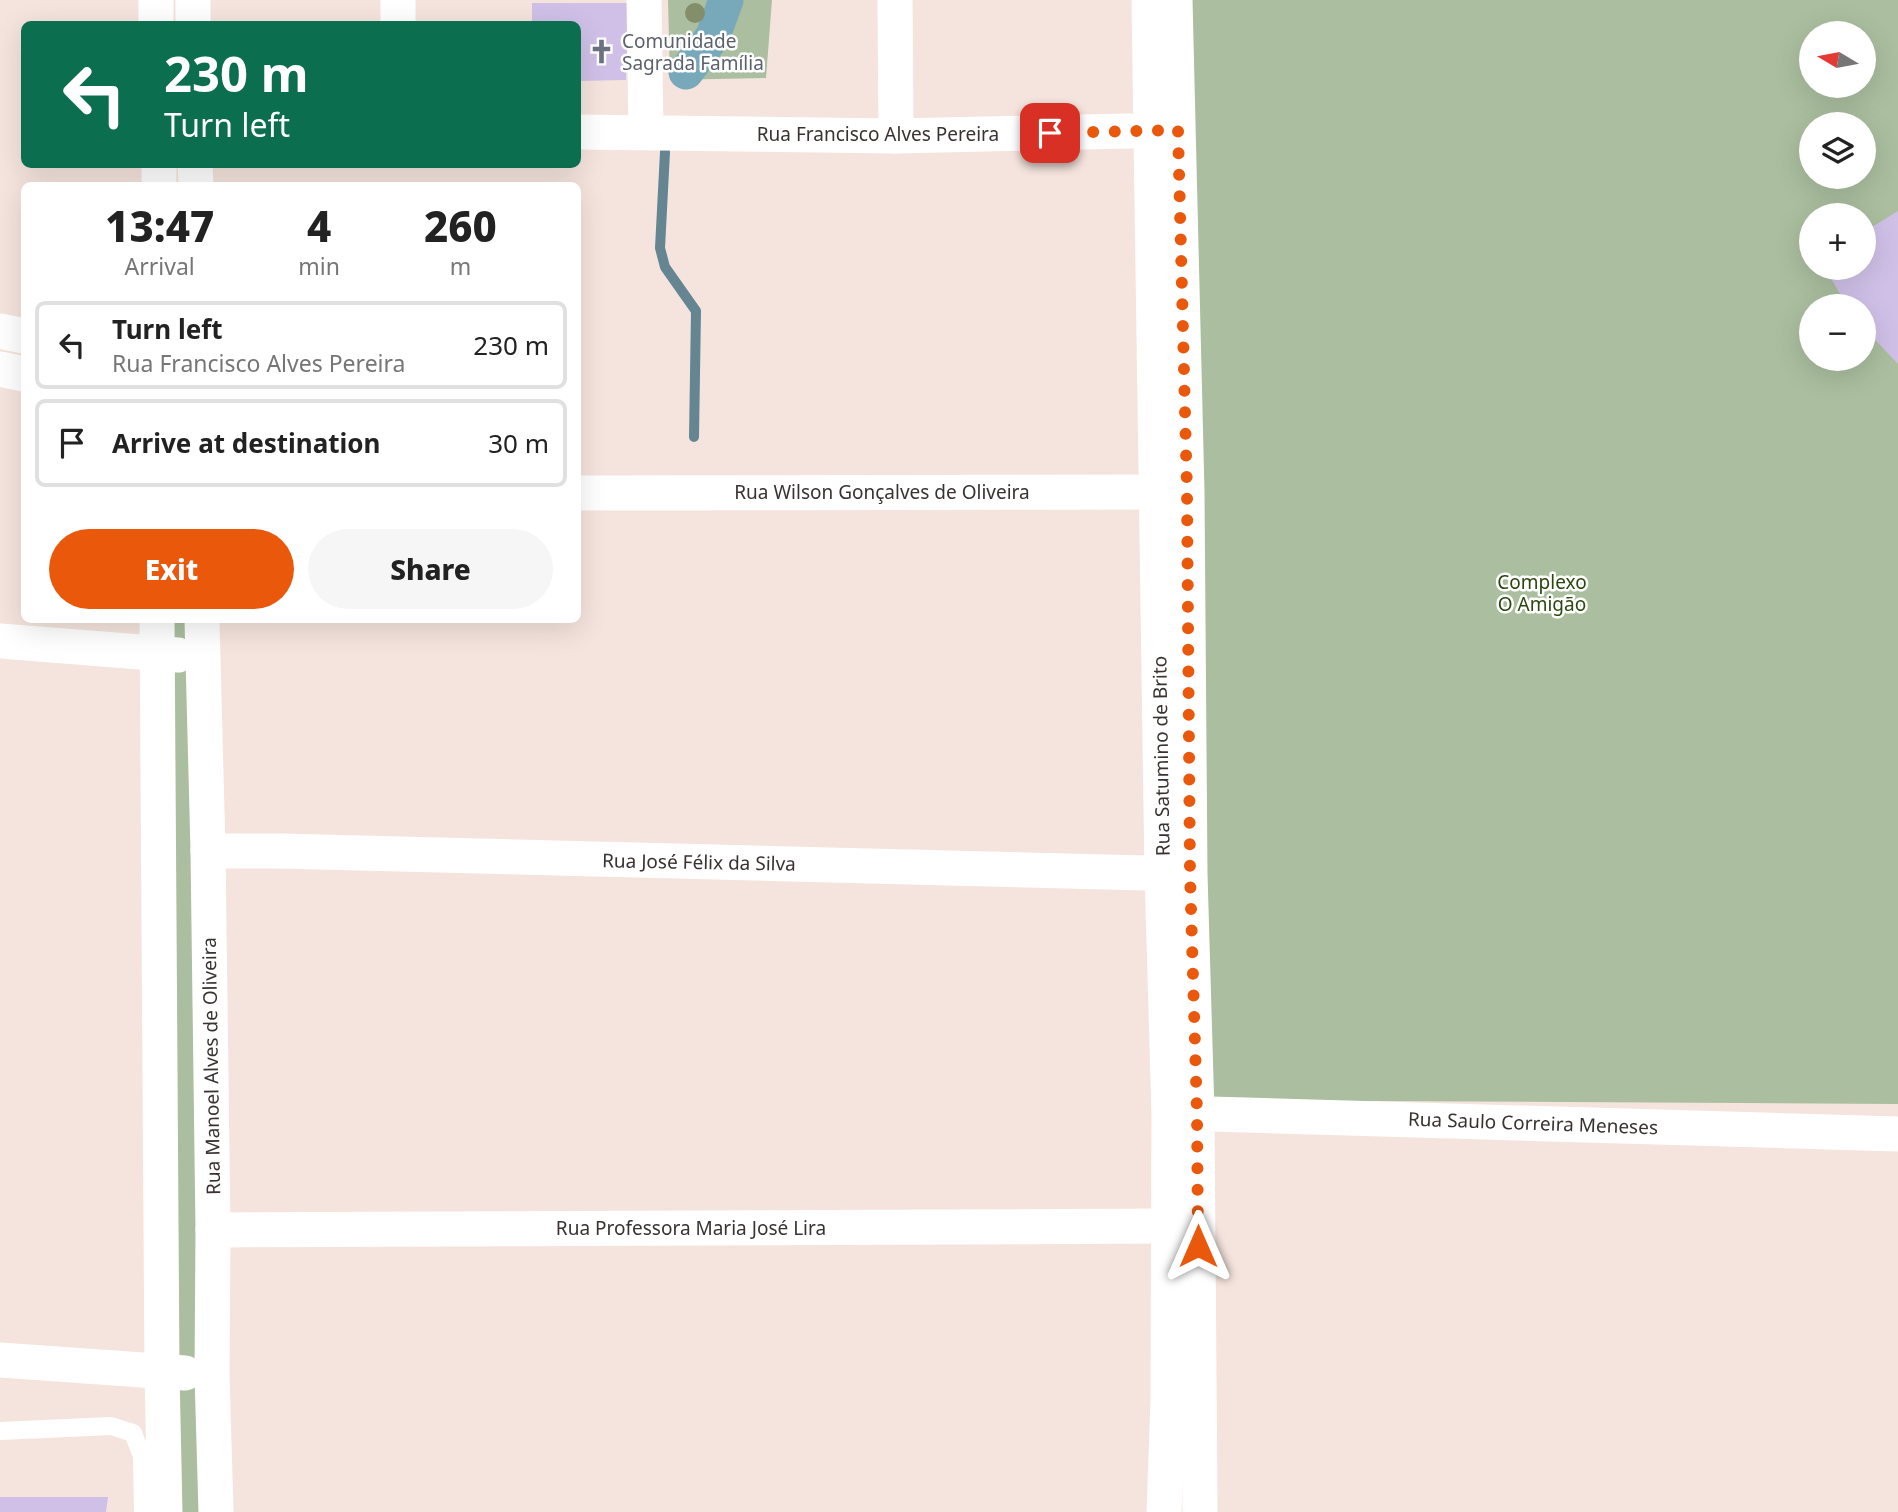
<!DOCTYPE html>
<meta charset="utf-8">
<style>
body{margin:0;font-family:"Noto Sans",sans-serif;background:#f6f6f6;color:#222;height:100vh;display:flex;flex-direction:column;font-size:26px;white-space:nowrap}
*{box-sizing:border-box;margin:0}
p{font-size:23px;color:#767676}
.icon{flex:none;width:38px;height:38px;fill:none;stroke:currentColor;stroke-width:2;stroke-linecap:round;stroke-linejoin:round}
.map{position:relative;flex:1;overflow:hidden}
.side{position:absolute;left:21px;top:182px;width:560px;height:441px;display:flex;flex-direction:column;background:#fff;border-radius:10px;box-shadow:0 7px 28px #0002}
.side>*{flex:none}
.guide{position:absolute;left:21px;top:21px;width:560px;height:147px;border-radius:10px;box-shadow:0 7px 28px #0002;background:#0b6e4f;color:#fff;overflow:hidden}
.needle{width:46px;rotate:280deg}
.fabs{position:absolute;left:1799px;top:21px;display:grid;gap:14px}
.fabs a{display:grid;place-items:center;width:77px;height:77px;border-radius:50%;background:#fff;box-shadow:0 7px 28px #0002;font-size:35px}
.pin{position:absolute;display:grid;place-items:center;width:60px;height:60px;color:#fff;margin:-30px;border-radius:14px;box-shadow:0 4px 10px #0006}
.me{position:absolute;width:77px;margin:-38px;rotate:0deg;stroke-linejoin:round;filter:drop-shadow(0 0 5px #0008)}
.turn{display:flex;align-items:center;gap:24px;height:147px;padding:0 28px;font-size:32px}
.turn .icon{width:91px;height:91px;stroke-width:2.5}
.turn b{display:block;font-size:49px;line-height:60px}
.eta{display:flex;justify-content:space-evenly;align-items:center;height:119px;text-align:center}
.eta b{font-size:42px;font-weight:800;line-height:49px}
.action{display:flex;gap:14px;margin-top:auto;padding:14px 28px}
.action a{flex:1;height:80px;border-radius:42px;background:#ea580c;color:#fff;font-size:28px;font-weight:800;line-height:80px;text-align:center}
.action a+a{background:#f6f6f6;color:#222}
ul{padding:0;list-style:none}
li{display:flex;align-items:center;gap:21px;height:88px;margin:0 14px 10px;padding:0 14px;border:4px solid #e0e0e0;border-radius:10px}
li div{flex:1}
li b{display:block;font-size:26px}
li em{font-style:normal}
.map>svg:first-child{display:block}
.green{fill:#abbe9f;fill-rule:evenodd}
.lines{fill:none;stroke-linecap:round;stroke-linejoin:round}
.stream{stroke:#648591;stroke-width:10}
.canal{stroke:#77a9bb;stroke-width:35}
.building{fill:#d0c0e8}
.lane{stroke:#fff;stroke-width:18}
.street{stroke:#fff;stroke-width:35}
.tree{fill:#858e6b}
.route{stroke:#ea580c;stroke-width:12;stroke-dasharray:0 21.6}
.labels{text-anchor:middle;dominant-baseline:central;stroke-width:5;stroke-linejoin:round;paint-order:stroke}
.worship-label{font-size:19px;fill:#5b616d;stroke:#fff;text-anchor:start}
.street-label{font-size:19px;fill:#393230;stroke:#fff}
.park-label{font-size:19px;fill:#29470e;stroke:#fff}
</style>
<div class="map">
<svg width="1898" height="1512" viewBox="0 0 1898 1512">
<rect width="100%" height="100%" fill="#f5e4dd"/>
<g class="green">
<path d="M 668,0 L 772,0 L 766,78 L 670,80 Z"/>
<path d="M 1174,0 L 1898,0 L 1898,1104 L 1198,1100 ZM 1811,33 L 1864,33 L 1864,86 L 1811,86 ZM 1811,124 L 1864,124 L 1864,177 L 1811,177 ZM 1811,215 L 1864,215 L 1864,268 L 1811,268 ZM 1811,306 L 1864,306 L 1864,359 L 1811,359 Z"/>
<path d="M 165,620 L 194,620 L 195,650 L 165,646 Z"/>
<path d="M 165,664 L 197,664 L 204,1366 L 170,1365 Z"/>
<path d="M 171,1382 L 206,1383 L 208,1512 L 172,1512 Z"/>
</g>
<g class="lines">
<path class="stream" d="M 665,152 L 660,248 L 665,267 L 696,311 L 694,437"/>
<path class="canal" d="M 686,72 L 713,36 L 726,0"/>
</g>
<g class="building">
<path d="M 532,3 L 629,3 L 626,80 L 578,81 L 578,24 L 532,24 Z"/>
<path d="M 1898,211 L 1898,364 L 1864,328 L 1864,306 L 1847,306 L 1825,268 L 1864,268 L 1864,232 Z"/>
<path d="M 0,1497 L 108,1497 L 106,1512 L 0,1512 Z"/>
</g>
<g class="lines">
<path class="lane" d="M 0,1431 L 111,1426 L 133,1433 L 142,1456 L 143,1512"/>
<g class="street">
<path d="M 156,0 L 156,24"/>
<path d="M 193,0 L 193,24"/>
<path d="M 398,0 L 398,24"/>
<path d="M 644,0 L 646,132"/>
<path d="M 895,0 L 896,136"/>
<path d="M 1149,0 L 1162,873 L 1169,1113 L 1168,1400 L 1164,1512"/>
<path d="M 1175,0 L 1187,492 L 1190,874 L 1197,1113 L 1200,1512"/>
<path d="M 578,132 L 896,136 L 1174,130"/>
<path d="M 195,164 L 196,186"/>
<path d="M 159,186 L 159,164"/>
<path d="M 0,331 L 24,336"/>
<path d="M 0,369 L 24,374"/>
<path d="M 578,493 L 1179,492"/>
<path d="M 157,620 L 162,1372 L 165,1512"/>
<path d="M 202,620 L 208,851 L 213,1230 L 212,1375 L 216,1512"/>
<path d="M 0,641 L 178,655"/>
<path d="M 208,851 L 280,851 L 1187,874"/>
<path d="M 1176,1113 L 1898,1134"/>
<path d="M 213,1230 L 1168,1226"/>
<path d="M 0,1360 L 185,1373"/>
</g>
</g>
<circle class="tree" cx="695" cy="13" r="10"/>
<g class="lines">
<path class="route" d="M 1050,133 L 1178,130 L 1187,492 L 1190,874 L 1197,1113 L 1198,1246"/>
</g>
<defs>
<symbol id="church-bare" viewBox="-9 -9 18 18"><path d="M-1.2-6h2.4v3.5h3.3v2.4h-3.3V6h-2.4V-.1h-3.3v-2.4h3.3Z" fill="#6b7280" stroke="#fff" stroke-width="2.5" paint-order="stroke"/></symbol>
</defs>
<g fill-rule="evenodd">
<use href="#church-bare" x="584" y="34" width="35" height="35"/>
</g>
<g class="labels">
<g class="worship-label">
<text x="622" y="41">Comunidade<tspan x="622" dy="22">Sagrada Família</tspan></text>
</g>
<g class="street-label">
<text x="878" y="134">Rua Francisco Alves Pereira</text>
<text x="882" y="492">Rua Wilson Gonçalves de Oliveira</text>
<text transform="translate(1161 756) rotate(-91)">Rua Satumino de Brito</text>
<text transform="translate(699 862) rotate(1)">Rua José Félix da Silva</text>
<text transform="translate(211 1066) rotate(-91)">Rua Manoel Alves de Oliveira</text>
<text transform="translate(1533 1123) rotate(2)">Rua Saulo Correira Meneses</text>
<text x="691" y="1228">Rua Professora Maria José Lira</text>
</g>
<g class="park-label">
<text x="1542" y="582">Complexo<tspan x="1542" dy="22">O Amigão</tspan></text>
</g>
</g>
</svg>
<div class="fabs">
<a><svg class="needle" viewBox="-14 -14 28 28"><path d="M0-13l5 13h-10z" fill="#e53935"/><path d="M0 13l5-13h-10z" fill="#767676"/></svg></a>
<a><svg class="icon" aria-label="layers" viewBox="0 0 24 24"><path d="M12 4l9 5-9 5-9-5zM3 14l9 5 9-5"/></svg></a>
<a>+</a>
<a>−</a>
</div>
<div class="pin" style="left:1050px;top:133px;background:#d93025"><svg class="icon" aria-label="arrive" viewBox="0 0 24 24"><path d="M6 21V4h12l-3 4 3 4H6"/></svg></div>
<svg class="me" style="left:1198px;top:1246px" viewBox="-20 -20 40 40"><path d="M0-17L14 15 0 8-14 15z" fill="#ea580c" stroke="#fff" stroke-width="4"/></svg>
<div class="guide">
<div class="turn"><svg class="icon" aria-label="left" viewBox="0 0 24 24"><path d="M17 20v-9H6M10 6l-5 5 5 5"/></svg><div><b>230 m</b>Turn left</div></div>
</div>
<section class="side">
<div class="eta">
<div><b>13:47</b><p>Arrival</p></div>
<div><b>4</b><p>min</p></div>
<div><b>260</b><p>m</p></div>
</div>
<ul>
<li><svg class="icon" aria-label="left" viewBox="0 0 24 24"><path d="M17 20v-9H6M10 6l-5 5 5 5"/></svg><div><b>Turn left</b><p>Rua Francisco Alves Pereira</p></div><em>230 m</em></li>
<li><svg class="icon" aria-label="arrive" viewBox="0 0 24 24"><path d="M6 21V4h12l-3 4 3 4H6"/></svg><div><b>Arrive at destination</b></div><em>30 m</em></li>
</ul>
<div class="action"><a>Exit</a><a>Share</a></div>
</section>
</div>
